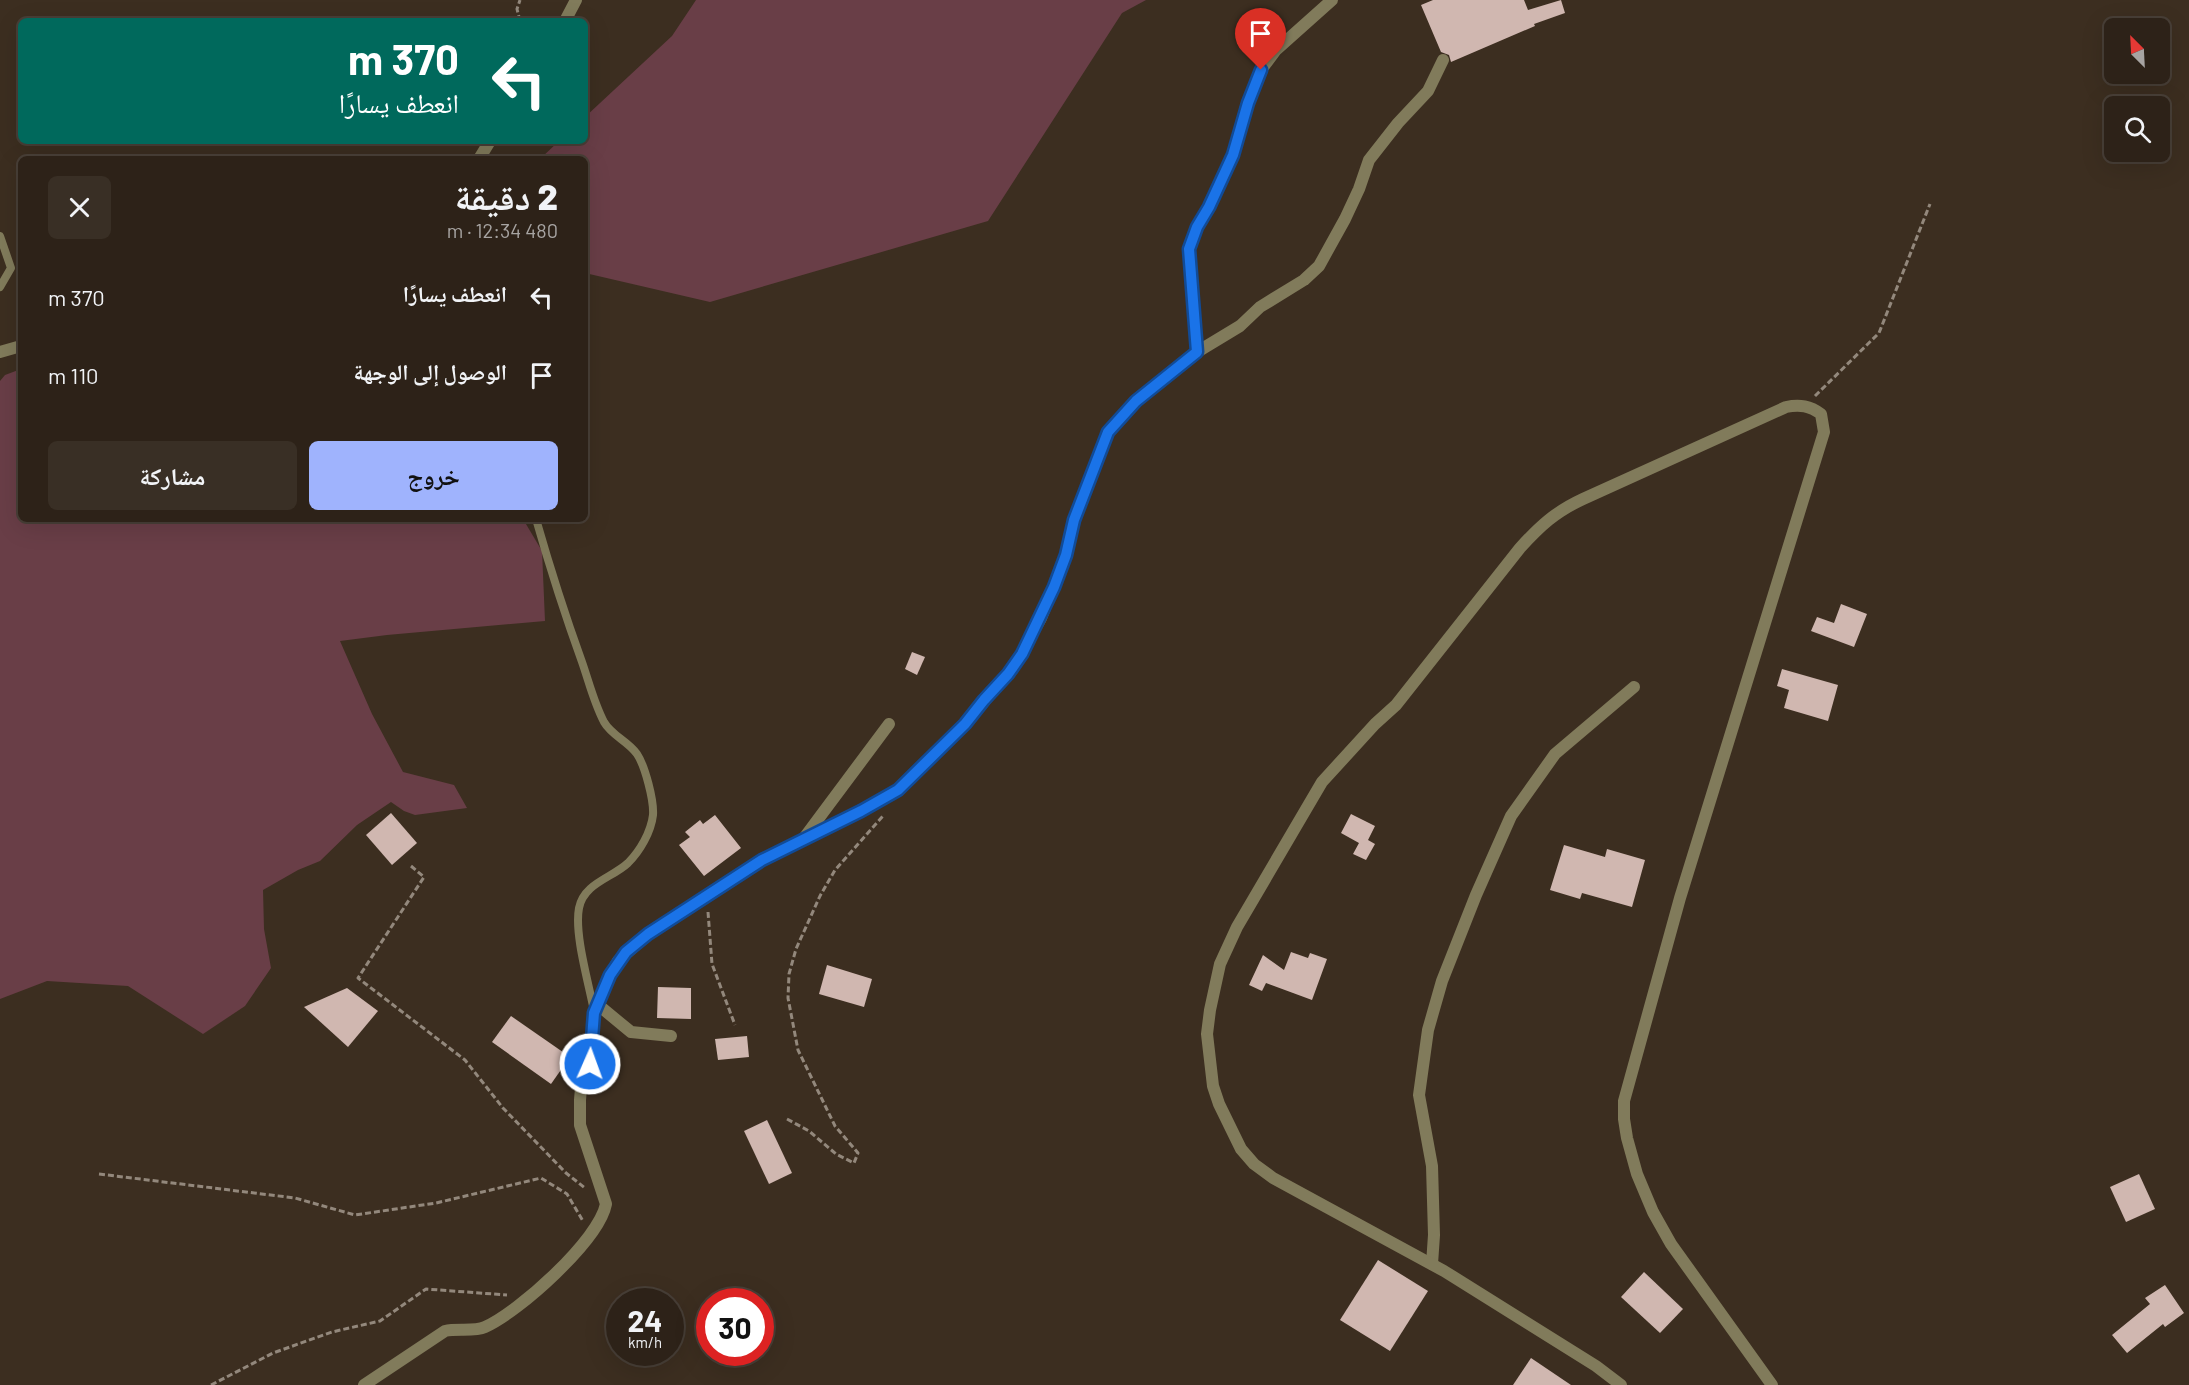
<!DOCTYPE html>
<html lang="ar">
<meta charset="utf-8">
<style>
body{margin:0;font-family:Barlow,"Noto Naskh Arabic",sans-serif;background:#392f25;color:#f1f3f6;direction:rtl;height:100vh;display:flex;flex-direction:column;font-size:22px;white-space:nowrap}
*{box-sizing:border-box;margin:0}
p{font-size:20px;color:#a7a4a2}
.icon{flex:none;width:33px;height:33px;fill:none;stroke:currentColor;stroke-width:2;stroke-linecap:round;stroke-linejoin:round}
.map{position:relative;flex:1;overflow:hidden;direction:ltr}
.details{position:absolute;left:18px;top:156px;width:570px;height:366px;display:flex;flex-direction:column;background:#2d2218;border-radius:9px;box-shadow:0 6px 24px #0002,0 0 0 2px #483f37;direction:rtl}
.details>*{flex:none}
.hud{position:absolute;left:18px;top:18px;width:570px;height:126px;border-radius:9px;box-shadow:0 6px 24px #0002,0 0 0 2px #483f37;direction:rtl;background:#00695c;color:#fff;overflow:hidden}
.needle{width:39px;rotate:336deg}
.buttons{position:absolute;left:2104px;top:18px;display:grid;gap:12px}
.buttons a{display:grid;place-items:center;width:66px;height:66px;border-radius:9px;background:#2d2218;box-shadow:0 6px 24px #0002,0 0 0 2px #483f37;font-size:30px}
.speed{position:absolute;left:606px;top:1288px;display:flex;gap:12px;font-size:30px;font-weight:700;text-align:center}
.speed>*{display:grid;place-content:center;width:78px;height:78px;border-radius:50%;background:#2d2218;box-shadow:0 6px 24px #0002,0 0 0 2px #483f37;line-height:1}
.speed small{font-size:15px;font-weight:400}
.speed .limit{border:9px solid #d22;background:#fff;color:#111}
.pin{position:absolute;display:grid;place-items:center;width:51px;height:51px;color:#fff;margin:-62px -26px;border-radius:50% 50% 50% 0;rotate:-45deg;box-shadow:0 0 6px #0007}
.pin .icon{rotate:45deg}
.me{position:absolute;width:66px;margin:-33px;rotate:2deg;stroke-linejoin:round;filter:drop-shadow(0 0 4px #0008)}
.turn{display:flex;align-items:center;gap:21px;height:126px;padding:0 30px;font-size:27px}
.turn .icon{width:78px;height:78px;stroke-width:2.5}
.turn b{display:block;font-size:42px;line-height:51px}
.round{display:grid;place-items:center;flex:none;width:63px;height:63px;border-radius:9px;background:#392f25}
.overview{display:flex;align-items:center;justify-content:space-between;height:102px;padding:0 30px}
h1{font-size:36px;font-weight:800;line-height:45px}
.action{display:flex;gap:12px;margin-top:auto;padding:12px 30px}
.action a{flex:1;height:69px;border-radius:9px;background:#9fb3fd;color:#111;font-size:24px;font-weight:800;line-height:69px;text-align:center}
.action a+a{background:#392f25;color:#f1f3f6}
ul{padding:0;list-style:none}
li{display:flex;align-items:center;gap:18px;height:78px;padding:0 30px}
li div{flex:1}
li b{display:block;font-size:22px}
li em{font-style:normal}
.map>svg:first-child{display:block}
.green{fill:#693e47}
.building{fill:#d0b7b0}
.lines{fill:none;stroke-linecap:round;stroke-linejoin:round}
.path{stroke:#93887c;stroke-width:3;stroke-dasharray:6 3;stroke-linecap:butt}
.lane{stroke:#817b5b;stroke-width:8}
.street{stroke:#817b5b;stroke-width:12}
.route-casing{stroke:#114b97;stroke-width:15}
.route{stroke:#1a73e8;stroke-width:10}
</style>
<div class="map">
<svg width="2189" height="1385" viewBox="0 0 2189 1385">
<rect width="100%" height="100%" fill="#3c2e20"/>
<g class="green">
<path d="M 696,0 L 1146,0 L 1122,13 L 988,221 L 710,302 L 585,273 L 585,159 L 540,159 L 559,141 L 585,141 L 585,117 L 672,36 Z"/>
<path d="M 21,369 L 21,519 L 523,519 L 542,551 L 545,621 L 387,635 L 340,641 L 372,714 L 403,772 L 454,785 L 467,808 L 415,815 L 404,811 L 391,802 L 357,825 L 320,861 L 298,870 L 263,890 L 264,929 L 271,968 L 245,1006 L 203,1034 L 128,986 L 47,981 L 0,999 L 0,381 L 5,375 Z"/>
</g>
<g class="building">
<path d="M 1433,0 L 1524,0 L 1528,10 L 1561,0 L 1565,13 L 1534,24 L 1535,26 L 1451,62 L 1449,55 L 1441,52 L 1421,5 Z"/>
<path d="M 1841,604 L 1867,614 L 1854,647 L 1811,631 L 1817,617 L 1834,623 Z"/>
<path d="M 912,652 L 925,657 L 917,675 L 905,669 Z"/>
<path d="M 1782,669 L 1838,685 L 1828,721 L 1784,708 L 1789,690 L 1777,686 Z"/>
<path d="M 391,813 L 417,843 L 392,865 L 366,835 Z"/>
<path d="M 1351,814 L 1375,826 L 1368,840 L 1375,844 L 1366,860 L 1353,854 L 1359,843 L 1341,833 Z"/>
<path d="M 715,815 L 741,848 L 704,876 L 679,845 L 690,837 L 685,832 L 700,820 L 703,824 Z"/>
<path d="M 1564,845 L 1605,857 L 1607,849 L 1645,860 L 1632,907 L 1582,893 L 1580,899 L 1550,890 Z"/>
<path d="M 1291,952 L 1308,958 L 1310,953 L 1327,959 L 1312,1000 L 1266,983 L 1262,991 L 1249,985 L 1263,955 L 1284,970 Z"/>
<path d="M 827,965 L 872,979 L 864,1007 L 819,994 Z"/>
<path d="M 658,987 L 691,988 L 691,1019 L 657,1018 Z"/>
<path d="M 347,988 L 378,1011 L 348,1047 L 304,1007 Z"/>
<path d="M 511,1016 L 570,1057 L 551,1084 L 492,1042 Z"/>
<path d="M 747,1036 L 749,1057 L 718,1060 L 715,1039 Z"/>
<path d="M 767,1120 L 792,1173 L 769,1184 L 744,1131 Z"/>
<path d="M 2139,1174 L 2155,1209 L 2126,1222 L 2110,1187 Z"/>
<path d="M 1378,1260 L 1428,1291 L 1390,1351 L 1340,1320 Z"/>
<path d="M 1644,1272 L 1683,1309 L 1660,1333 L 1621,1297 Z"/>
<path d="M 2165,1285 L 2184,1313 L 2165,1327 L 2163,1324 L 2127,1353 L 2112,1335 L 2150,1304 L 2145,1298 Z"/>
<path d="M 1531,1358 L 1571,1385 L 1513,1385 Z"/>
</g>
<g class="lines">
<g class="path">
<path d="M 520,21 L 517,9 L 520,0"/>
<path d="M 1815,396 L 1879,333 L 1930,204"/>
<path d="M 411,866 L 424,877 L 358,978 L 465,1060 L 503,1108 L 566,1173 L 585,1188"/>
<path d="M 708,912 L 712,964 L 735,1025"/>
<path d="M 787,1119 L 809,1131 L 836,1154 L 854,1163 L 858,1153 L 835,1126 L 798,1050 L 788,998 L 789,974 L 796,949 L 820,896 L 835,870 L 883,816"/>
<path d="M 99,1174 L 295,1198 L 355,1215 L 436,1203 L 541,1178 L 567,1194 L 583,1221"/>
<path d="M 211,1385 L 273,1353 L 332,1332 L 380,1321 L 426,1289 L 507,1295"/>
</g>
<g class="lane">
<path d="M 0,236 L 11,268 L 0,287"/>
<path d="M 536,519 C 550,568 565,615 582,662 C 589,682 594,703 604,722 C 612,736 628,741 637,754 C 645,766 654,800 653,815 C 651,832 640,851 628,863 C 612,878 584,883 579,908 C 574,934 589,984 594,1011"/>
</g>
<g class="street">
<path d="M 565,21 L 576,0"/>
<path d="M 479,159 L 490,141"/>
<path d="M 0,352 L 21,346"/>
<path d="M 1197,352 L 1240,326 L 1260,307 L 1304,280 L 1319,266 L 1345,219 L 1359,189 L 1369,160 L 1398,123 L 1428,91 L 1443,60"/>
<path d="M 804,838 L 889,724"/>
<path d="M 597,1004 L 631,1032 L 671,1036"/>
<path d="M 1432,1264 L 1434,1235 L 1432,1166 L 1419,1095 L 1428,1030 L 1442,981 L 1476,895 L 1511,816 L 1555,754 L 1634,687"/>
<path d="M 364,1385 L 445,1331 C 457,1328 474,1332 485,1327 C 519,1312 599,1240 606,1204 L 580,1125 L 580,1100 L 581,1088 L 590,1064 L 594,1014 L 610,975 L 618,961 L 648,934 L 762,860 L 861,811 L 898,790 L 965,724 L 1015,665 L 1041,618 L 1066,555 L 1074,520 L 1108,432 L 1136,401 L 1197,352 L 1189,249 L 1197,227 L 1209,207 L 1233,155 L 1247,103 L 1261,70 L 1276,50 L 1332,0"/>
<path d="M 1621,1385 L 1596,1366 L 1444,1271 L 1273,1178 L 1254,1164 L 1241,1149 L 1219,1104 L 1213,1086 L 1207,1034 L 1210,1010 L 1220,964 L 1237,927 L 1322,782 L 1375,724 L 1396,705 L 1520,548 C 1540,526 1555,512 1583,499 L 1786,407 C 1800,404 1810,406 1821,414 L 1824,432 L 1680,898 L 1624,1101 L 1624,1119 L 1627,1138 L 1637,1174 L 1653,1212 L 1671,1244 L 1772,1385"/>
</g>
</g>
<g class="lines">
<defs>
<path id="route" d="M 590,1064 L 594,1013 L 610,975 L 626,952 L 648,934 L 762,860 L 861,811 L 898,790 L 965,724 L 984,700 L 1008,674 L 1022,654 L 1054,587 L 1066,555 L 1074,520 L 1108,432 L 1136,401 L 1197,352 L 1189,249 L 1197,227 L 1209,207 L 1233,155 L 1248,103 L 1261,70"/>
</defs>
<use href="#route" class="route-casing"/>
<use href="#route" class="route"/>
</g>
</svg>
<div class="buttons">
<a><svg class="needle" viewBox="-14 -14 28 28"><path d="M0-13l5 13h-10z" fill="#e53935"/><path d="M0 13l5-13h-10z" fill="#a7a4a2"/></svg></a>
<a><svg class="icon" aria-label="search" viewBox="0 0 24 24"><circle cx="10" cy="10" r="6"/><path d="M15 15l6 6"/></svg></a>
</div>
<div class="speed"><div>24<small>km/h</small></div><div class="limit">30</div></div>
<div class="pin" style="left:1261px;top:70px;background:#d93025"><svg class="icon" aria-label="arrive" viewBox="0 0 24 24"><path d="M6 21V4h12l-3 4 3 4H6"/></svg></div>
<svg class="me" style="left:590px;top:1064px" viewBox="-20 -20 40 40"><circle r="17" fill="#1a73e8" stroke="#fff" stroke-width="3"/><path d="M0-11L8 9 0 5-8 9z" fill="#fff"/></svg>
<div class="hud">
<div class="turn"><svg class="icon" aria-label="left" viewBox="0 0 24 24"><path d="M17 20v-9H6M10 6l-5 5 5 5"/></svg><div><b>370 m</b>انعطف يسارًا</div></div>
</div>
<section class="details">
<div class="overview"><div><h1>2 دقيقة</h1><p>480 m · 12:34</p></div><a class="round"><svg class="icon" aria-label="close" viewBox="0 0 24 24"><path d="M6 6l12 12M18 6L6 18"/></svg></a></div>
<ul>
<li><svg class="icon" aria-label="left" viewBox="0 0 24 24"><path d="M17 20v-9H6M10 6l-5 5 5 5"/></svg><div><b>انعطف يسارًا</b></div><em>370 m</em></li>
<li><svg class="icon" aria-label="arrive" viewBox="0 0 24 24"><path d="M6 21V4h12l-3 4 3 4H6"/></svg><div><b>الوصول إلى الوجهة</b></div><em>110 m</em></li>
</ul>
<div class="action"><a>خروج</a><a>مشاركة</a></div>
</section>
</div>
